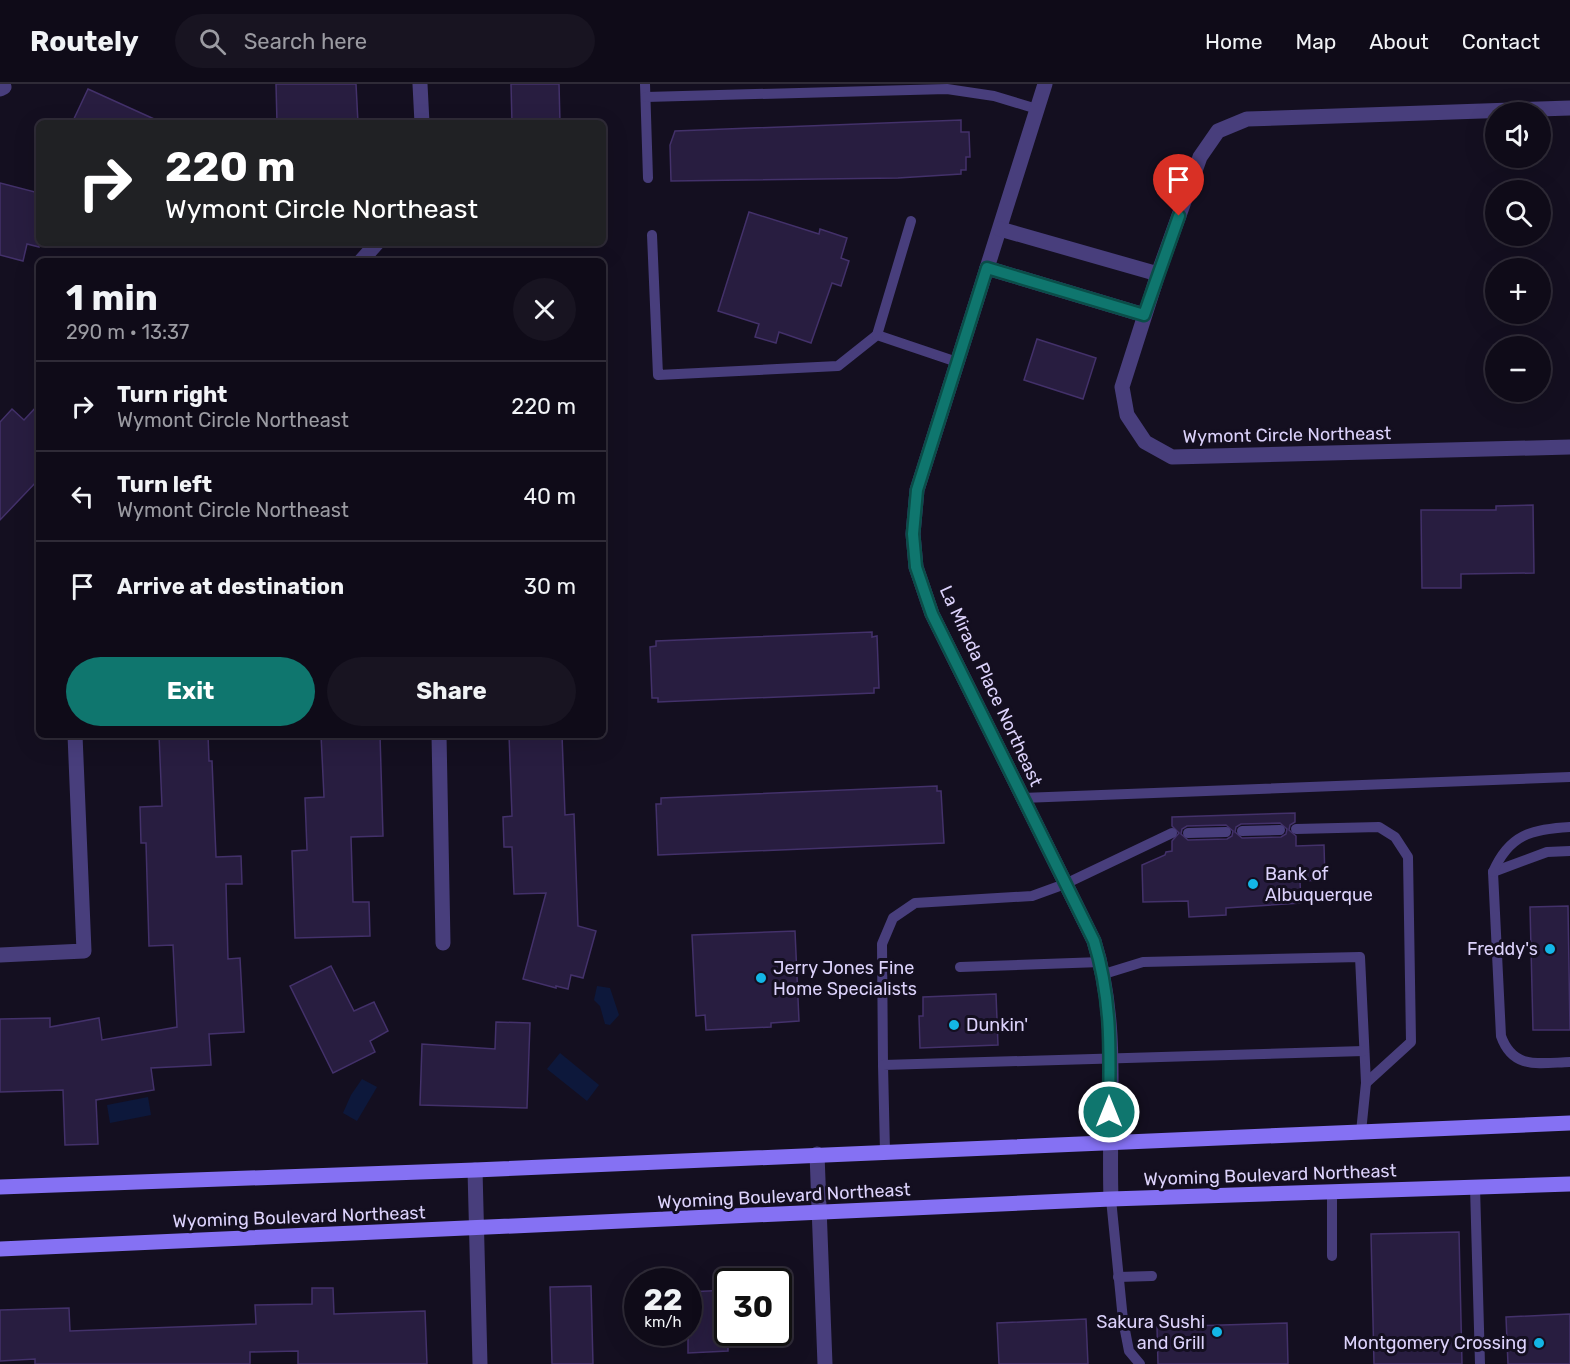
<!DOCTYPE html>
<meta charset="utf-8">
<style>
body{margin:0;font-family:Rubik,sans-serif;background:#181421;color:#f1f3f6;height:100vh;display:flex;flex-direction:column;font-size:22px;white-space:nowrap}
*{box-sizing:border-box;margin:0}
p{font-size:20px;color:#9b9ba2}
.icon{flex:none;width:33px;height:33px;fill:none;stroke:currentColor;stroke-width:2;stroke-linecap:round;stroke-linejoin:round}
.map{position:relative;flex:1;overflow:hidden}
.sheet{position:absolute;left:36px;top:174px;width:570px;height:480px;display:flex;flex-direction:column;background:#0f0b18;border-radius:9px;box-shadow:0 6px 24px #0002,0 0 0 2px #2f2b37}
.sheet>*{flex:none}
.hud{position:absolute;left:36px;top:36px;width:570px;height:126px;border-radius:9px;box-shadow:0 6px 24px #0002,0 0 0 2px #2f2b37;background:#202124;color:#fff;overflow:hidden}
.tools{position:absolute;left:1485px;top:18px;display:grid;gap:12px}
.tools a{display:grid;place-items:center;width:66px;height:66px;border-radius:50%;background:#0f0b18;box-shadow:0 6px 24px #0002,0 0 0 2px #2f2b37;font-size:30px}
.speed{position:absolute;left:624px;top:1184px;display:flex;gap:12px;font-size:30px;font-weight:700;text-align:center}
.speed>*{display:grid;place-content:center;width:78px;height:78px;border-radius:50%;background:#0f0b18;box-shadow:0 6px 24px #0002,0 0 0 2px #2f2b37;line-height:1}
.speed small{font-size:15px;font-weight:400}
.speed .limit{border:3px solid #111;border-radius:9px;background:#fff;color:#111}
.pin{position:absolute;display:grid;place-items:center;width:51px;height:51px;color:#fff;margin:-62px -26px;border-radius:50% 50% 50% 0;rotate:-45deg;box-shadow:0 0 6px #0007}
.pin .icon{rotate:45deg}
.me{position:absolute;width:66px;margin:-33px;rotate:0deg;stroke-linejoin:round;filter:drop-shadow(0 0 4px #0008)}
.turn{display:flex;align-items:center;gap:21px;height:126px;padding:0 30px;font-size:27px}
.turn .icon{width:78px;height:78px;stroke-width:2.5}
.turn b{display:block;font-size:42px;line-height:51px}
.round{display:grid;place-items:center;flex:none;width:63px;height:63px;border-radius:32px;background:#181421}
.headline{display:flex;align-items:center;justify-content:space-between;height:102px;padding:0 30px}
h1{font-size:36px;font-weight:700;line-height:45px}
.button{display:flex;gap:12px;margin-top:auto;padding:12px 30px}
.button a{flex:1;height:69px;border-radius:36px;background:#0f766e;color:#fff;font-size:24px;font-weight:700;line-height:69px;text-align:center}
.button a+a{background:#181421;color:#f1f3f6}
ul{padding:0;list-style:none}
li{display:flex;align-items:center;gap:18px;height:90px;padding:0 30px;border-top:2px solid #2f2b37}
li div{flex:1}
li b{display:block;font-size:22px}
li em{font-style:normal}
header{display:flex;align-items:center;gap:36px;box-sizing:border-box;height:84px;padding:0 30px;background:#0f0b18;border-bottom:2px solid #2f2b37}
header strong{font-size:28px}
nav{display:flex;gap:33px;margin-inline-start:auto;font-size:21px}
.search{width:420px;height:54px;background:#181421;display:flex;align-items:center;gap:15px;box-sizing:border-box;padding:0 21px;border-radius:33px;color:#9b9ba2;font-size:22px}
.map>svg:first-child{display:block}
.water{fill:#0d183b}
.building{fill:#281d40;stroke:#43316a;stroke-width:1.5;fill-rule:evenodd}
.lines{fill:none;stroke-linecap:round;stroke-linejoin:round}
.service{stroke:#483e7c;stroke-width:10}
.minor{stroke:#483e7c;stroke-width:15}
.secondary{stroke:#8571f3;stroke-width:15}
.route-casing{stroke:#0a4d48;stroke-width:15}
.route{stroke:#0f766e;stroke-width:10}
.poi-dot{fill:#13b6e6;stroke:#140f20;stroke-width:2}
.labels{text-anchor:middle;dominant-baseline:central;stroke-width:6;stroke-linejoin:round;paint-order:stroke}
.street-label{font-size:18px;fill:#dcd2fb;stroke:#140f20}
.poi-label{font-size:18px;fill:#dcd2fb;stroke:#140f20;text-anchor:start}
</style>
<header>
<strong>Routely</strong>
<div class="search"><svg class="icon" aria-label="search" viewBox="0 0 24 24"><circle cx="10" cy="10" r="6"/><path d="M15 15l6 6"/></svg>Search here</div>
<nav><a>Home</a><a>Map</a><a>About</a><a>Contact</a></nav>
</header>
<div class="map">
<svg width="1570" height="1280" viewBox="0 0 1570 1280">
<rect width="100%" height="100%" fill="#140f20"/>
<g class="water">
<path d="M 597,902 L 610,904 L 619,931 L 610,941 L 605,940 L 600,922 L 594,916 Z"/>
<path d="M 560,969 L 599,1001 L 587,1017 L 547,985 Z"/>
<path d="M 362,995 L 377,1003 L 357,1037 L 343,1029 L 351,1011 Z"/>
<path d="M 148,1013 L 151,1031 L 110,1039 L 107,1021 Z"/>
</g>
<g class="building">
<path d="M 276,0 L 356,0 L 358,39 L 277,39 Z"/>
<path d="M 511,0 L 559,0 L 560,39 L 512,39 Z"/>
<path d="M 88,5 L 163,39 L 72,39 Z"/>
<path d="M 961,36 L 961,48 L 969,48 L 970,73 L 966,73 L 966,86 L 961,86 L 961,90 L 898,94 L 671,97 L 670,61 L 675,47 Z"/>
<path d="M 0,99 L 39,109 L 39,163 L 27,160 L 23,177 L 0,171 Z"/>
<path d="M 749,128 L 819,150 L 820,145 L 847,154 L 841,174 L 849,177 L 841,202 L 832,199 L 811,259 L 779,248 L 776,259 L 755,253 L 759,240 L 718,227 Z"/>
<path d="M 1037,255 L 1096,274 L 1083,315 L 1024,296 Z"/>
<path d="M 39,320 L 39,395 L 0,436 L 0,338 L 12,325 L 24,336 Z"/>
<path d="M 1533,421 L 1534,489 L 1461,490 L 1461,504 L 1422,504 L 1421,426 L 1496,426 L 1496,422 Z"/>
<path d="M 872,548 L 872,553 L 877,552 L 879,604 L 874,604 L 874,609 L 658,618 L 658,614 L 652,614 L 650,563 L 656,562 L 656,557 Z"/>
<path d="M 159,651 L 208,651 L 209,677 L 212,677 L 216,773 L 241,772 L 242,800 L 226,800 L 228,875 L 240,874 L 244,948 L 209,950 L 211,981 L 151,984 L 154,1006 L 96,1016 L 98,1060 L 65,1061 L 63,1006 L 0,1008 L 0,935 L 50,934 L 50,943 L 99,934 L 102,956 L 177,943 L 173,861 L 149,862 L 146,759 L 141,759 L 140,723 L 162,722 Z"/>
<path d="M 321,651 L 380,651 L 383,752 L 351,753 L 353,818 L 369,818 L 370,852 L 295,854 L 292,767 L 307,766 L 305,714 L 324,713 Z"/>
<path d="M 509,651 L 562,651 L 565,731 L 574,730 L 578,842 L 596,847 L 583,894 L 571,891 L 568,905 L 556,902 L 556,904 L 523,895 L 546,809 L 514,810 L 512,763 L 504,763 L 503,733 L 512,732 Z"/>
<path d="M 937,702 L 937,707 L 941,707 L 944,759 L 658,771 L 656,720 L 661,720 L 661,714 Z"/>
<path d="M 1295,729 L 1295,738 L 1290,741 L 1289,746 L 1296,752 L 1296,762 L 1324,761 L 1325,796 L 1300,797 L 1301,819 L 1226,824 L 1226,831 L 1189,833 L 1188,817 L 1143,818 L 1142,781 L 1165,771 L 1166,768 L 1172,767 L 1172,757 L 1179,749 L 1172,742 L 1172,733 ZM 1280,739 L 1287,745 L 1286,750 L 1281,753 L 1242,754 L 1235,748 L 1236,743 L 1241,740 ZM 1226,741 L 1233,747 L 1232,752 L 1227,755 L 1188,756 L 1181,750 L 1182,745 L 1187,742 Z"/>
<path d="M 1568,822 L 1570,946 L 1533,946 L 1530,823 Z"/>
<path d="M 795,847 L 799,937 L 771,939 L 771,943 L 706,946 L 705,931 L 696,932 L 692,851 Z"/>
<path d="M 331,882 L 354,927 L 374,918 L 388,947 L 370,957 L 375,968 L 333,989 L 290,902 Z"/>
<path d="M 996,910 L 998,961 L 920,964 L 919,932 L 923,932 L 923,913 Z"/>
<path d="M 496,938 L 530,939 L 527,1024 L 420,1021 L 422,960 L 495,965 Z"/>
<path d="M 1459,1148 L 1462,1280 L 1374,1280 L 1371,1150 Z"/>
<path d="M 591,1202 L 593,1280 L 552,1280 L 550,1203 Z"/>
<path d="M 312,1204 L 333,1204 L 334,1230 L 425,1227 L 427,1280 L 298,1280 L 298,1267 L 250,1268 L 250,1280 L 35,1280 L 35,1275 L 0,1277 L 0,1226 L 69,1224 L 70,1247 L 256,1240 L 255,1221 L 312,1220 Z"/>
<path d="M 728,1206 L 728,1267 L 688,1269 L 688,1208 Z"/>
<path d="M 1570,1230 L 1570,1280 L 1508,1280 L 1506,1233 Z"/>
<path d="M 1086,1235 L 1088,1280 L 999,1280 L 997,1239 Z"/>
<path d="M 1287,1239 L 1288,1280 L 1158,1280 L 1157,1243 Z"/>
</g>
<g class="lines">
<g class="service">
<path d="M 645,0 L 648,94"/>
<path d="M 646,13 L 947,5 L 994,12 L 1037,25"/>
<path d="M 652,151 L 658,291 L 838,282 L 877,251 L 957,278"/>
<path d="M 877,251 L 911,137"/>
<path d="M 1022,714 L 1570,693"/>
<path d="M 1296,745 L 1379,743 L 1395,753 L 1408,773 L 1411,958 L 1366,999"/>
<path d="M 1242,747 L 1280,746"/>
<path d="M 1188,749 L 1226,748"/>
<path d="M 1570,767 L 1547,768 L 1493,788 L 1501,952 C 1513,986 1539,979 1570,978"/>
<path d="M 1493,788 C 1509,751 1531,745 1570,743"/>
<path d="M 960,883 L 1101,878"/>
<path d="M 1104,890 L 1143,878 L 1360,873 L 1366,999 L 1361,1048"/>
<path d="M 883,981 L 882,860 L 893,834 L 915,819 L 1032,812 L 1065,800 L 1172,749"/>
<path d="M 885,1068 L 883,981 L 1364,967"/>
<path d="M 1475,1103 L 1480,1280"/>
<path d="M 1332,1108 L 1332,1172"/>
<path d="M 1111,1115 L 1123,1236 L 1129,1267 L 1140,1280"/>
<path d="M 1118,1193 L 1152,1192"/>
</g>
<g class="minor">
<path d="M 420,0 L 422,39"/>
<path d="M 1045,0 L 917,406 L 913,450 L 916,483 L 932,530 L 1094,857 C 1120,940 1108,1029 1111,1115"/>
<path d="M 0,5 L 4,3"/>
<path d="M 1570,24 L 1247,35 L 1218,47 L 1200,73 L 1158,190 L 1122,303 L 1127,331 L 1145,358 L 1172,373 L 1570,363"/>
<path d="M 1000,145 L 1158,190"/>
<path d="M 361,177 L 377,159"/>
<path d="M 987,184 L 1144,231"/>
<path d="M 439,651 L 443,859"/>
<path d="M 0,871 L 84,867 L 75,651"/>
<path d="M 817,1070 L 825,1280"/>
<path d="M 475,1086 L 480,1280"/>
</g>
<g class="secondary">
<path d="M 0,1103 L 475,1086 L 1570,1039"/>
<path d="M 0,1165 L 1111,1115 L 1570,1100"/>
</g>
</g>
<g class="lines">
<defs>
<path id="route" d="M 1109,1028 C 1110,967 1112,916 1094,857 L 932,530 L 916,483 L 913,450 L 917,406 L 987,184 L 1144,231 L 1179,132"/>
</defs>
<use href="#route" class="route-casing"/>
<use href="#route" class="route"/>
</g>
<g class="poi-dot">
<circle cx="1253" cy="800" r="6"/>
<circle cx="1550" cy="865" r="6"/>
<circle cx="761" cy="894" r="6"/>
<circle cx="954" cy="941" r="6"/>
<circle cx="1217" cy="1248" r="6"/>
<circle cx="1539" cy="1259" r="6"/>
</g>
<g class="labels">
<g class="street-label">
<text transform="translate(1287 351) rotate(-1)">Wymont Circle Northeast</text>
<text transform="translate(991 602) rotate(65)">La Mirada Place Northeast</text>
<text transform="translate(1270 1091) rotate(-2)">Wyoming Boulevard Northeast</text>
<text transform="translate(784 1112) rotate(-3)">Wyoming Boulevard Northeast</text>
<text transform="translate(299 1133) rotate(-2)">Wyoming Boulevard Northeast</text>
</g>
<g class="poi-label">
<text x="1265" y="790">Bank of<tspan x="1265" dy="21">Albuquerque</tspan></text>
<text x="1538" y="865" text-anchor="end">Freddy's</text>
<text x="773" y="884">Jerry Jones Fine<tspan x="773" dy="21">Home Specialists</tspan></text>
<text x="966" y="941">Dunkin'</text>
<text x="1205" y="1238" text-anchor="end">Sakura Sushi<tspan x="1205" dy="21">and Grill</tspan></text>
<text x="1527" y="1259" text-anchor="end">Montgomery Crossing</text>
</g>
</g>
</svg>
<div class="tools">
<a><svg class="icon" aria-label="sound" viewBox="0 0 24 24"><path d="M4 9h4l5-4v14l-5-4H4zM17 9q2 3 0 6"/></svg></a>
<a><svg class="icon" aria-label="search" viewBox="0 0 24 24"><circle cx="10" cy="10" r="6"/><path d="M15 15l6 6"/></svg></a>
<a>+</a>
<a>−</a>
</div>
<div class="speed"><div>22<small>km/h</small></div><div class="limit">30</div></div>
<div class="pin" style="left:1179px;top:132px;background:#d93025"><svg class="icon" aria-label="arrive" viewBox="0 0 24 24"><path d="M6 21V4h12l-3 4 3 4H6"/></svg></div>
<svg class="me" style="left:1109px;top:1028px" viewBox="-20 -20 40 40"><circle r="17" fill="#0f766e" stroke="#fff" stroke-width="3"/><path d="M0-11L8 9 0 5-8 9z" fill="#fff"/></svg>
<div class="hud">
<div class="turn"><svg class="icon" aria-label="right" viewBox="0 0 24 24"><path d="M7 20v-9h11M14 6l5 5-5 5"/></svg><div><b>220 m</b>Wymont Circle Northeast</div></div>
</div>
<section class="sheet">
<div class="headline"><div><h1>1 min</h1><p>290 m · 13:37</p></div><a class="round"><svg class="icon" aria-label="close" viewBox="0 0 24 24"><path d="M6 6l12 12M18 6L6 18"/></svg></a></div>
<ul>
<li><svg class="icon" aria-label="right" viewBox="0 0 24 24"><path d="M7 20v-9h11M14 6l5 5-5 5"/></svg><div><b>Turn right</b><p>Wymont Circle Northeast</p></div><em>220 m</em></li>
<li><svg class="icon" aria-label="left" viewBox="0 0 24 24"><path d="M17 20v-9H6M10 6l-5 5 5 5"/></svg><div><b>Turn left</b><p>Wymont Circle Northeast</p></div><em>40 m</em></li>
<li><svg class="icon" aria-label="arrive" viewBox="0 0 24 24"><path d="M6 21V4h12l-3 4 3 4H6"/></svg><div><b>Arrive at destination</b></div><em>30 m</em></li>
</ul>
<div class="button"><a>Exit</a><a>Share</a></div>
</section>
</div>
